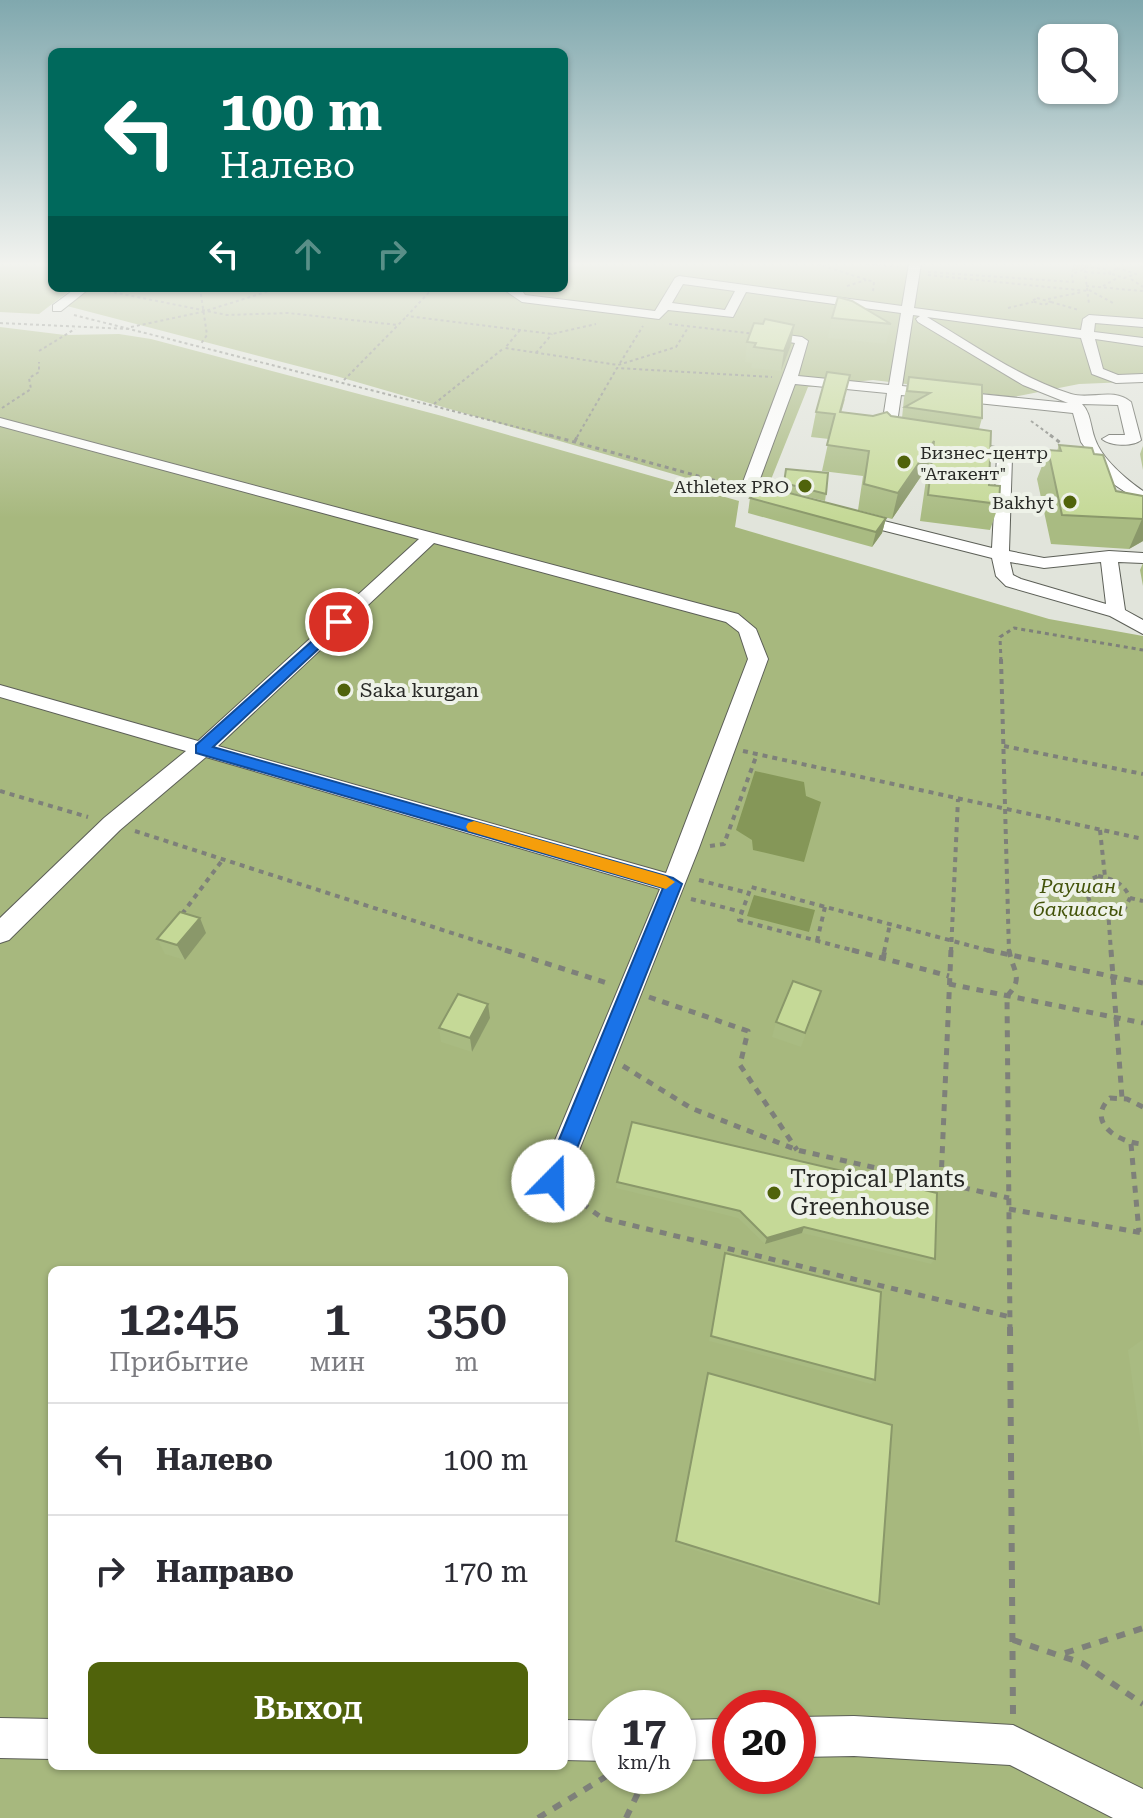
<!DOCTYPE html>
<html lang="ru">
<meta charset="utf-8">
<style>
body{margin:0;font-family:"Roboto Serif",serif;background:#f7f7f7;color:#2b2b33;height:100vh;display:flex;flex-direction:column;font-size:30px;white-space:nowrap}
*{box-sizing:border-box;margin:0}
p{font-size:26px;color:#7c7c81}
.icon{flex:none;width:44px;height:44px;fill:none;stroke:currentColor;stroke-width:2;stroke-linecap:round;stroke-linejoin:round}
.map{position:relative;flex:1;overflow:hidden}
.drawer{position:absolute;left:48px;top:1266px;width:520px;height:504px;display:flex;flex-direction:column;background:#fff;border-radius:12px;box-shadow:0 2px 6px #0004}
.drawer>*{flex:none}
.guide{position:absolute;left:48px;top:48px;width:520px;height:244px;border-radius:12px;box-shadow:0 2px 6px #0004;background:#00695c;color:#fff;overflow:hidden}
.fabs{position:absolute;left:1038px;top:24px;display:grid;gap:16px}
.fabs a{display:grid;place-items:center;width:80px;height:80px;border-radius:12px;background:#fff;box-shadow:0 2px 6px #0004;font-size:40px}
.speed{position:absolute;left:592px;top:1690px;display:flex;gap:16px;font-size:40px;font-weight:700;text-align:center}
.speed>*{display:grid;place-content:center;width:104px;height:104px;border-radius:50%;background:#fff;box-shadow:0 2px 6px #0004;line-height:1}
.speed small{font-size:20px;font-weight:400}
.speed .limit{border:12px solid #d22;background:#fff;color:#111}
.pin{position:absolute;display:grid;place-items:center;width:68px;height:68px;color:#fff;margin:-34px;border:4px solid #fff;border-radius:50%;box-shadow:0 2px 8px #0007}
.me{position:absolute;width:88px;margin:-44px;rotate:22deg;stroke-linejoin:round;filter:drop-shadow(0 0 6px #0008)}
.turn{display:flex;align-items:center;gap:28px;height:168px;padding:0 40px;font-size:36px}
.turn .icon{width:104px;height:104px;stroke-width:2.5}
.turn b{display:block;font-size:56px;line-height:68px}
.lanes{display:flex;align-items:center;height:76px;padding:0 40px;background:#0003;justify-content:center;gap:40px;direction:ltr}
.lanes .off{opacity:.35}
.eta{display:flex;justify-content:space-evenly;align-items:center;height:136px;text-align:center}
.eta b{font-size:48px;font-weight:600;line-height:56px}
.cta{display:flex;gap:16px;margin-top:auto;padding:16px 40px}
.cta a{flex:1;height:92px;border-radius:12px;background:#50630b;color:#fff;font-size:32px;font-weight:600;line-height:92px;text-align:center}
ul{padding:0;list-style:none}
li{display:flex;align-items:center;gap:24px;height:112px;padding:0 40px;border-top:2px solid #e1e1e2}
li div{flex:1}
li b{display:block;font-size:30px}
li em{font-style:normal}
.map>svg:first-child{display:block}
.green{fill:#a7b87e;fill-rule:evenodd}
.water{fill:#859758}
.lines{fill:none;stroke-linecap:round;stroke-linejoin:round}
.minor-casing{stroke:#5c5f57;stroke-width:2}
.path-far4{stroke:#7e807a;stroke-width:2;stroke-dasharray:3 3;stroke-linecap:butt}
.path-far3{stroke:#7e807a;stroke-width:3;stroke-dasharray:4 4;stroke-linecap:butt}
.path-far2{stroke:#7e807a;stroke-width:4;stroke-dasharray:5 5;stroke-linecap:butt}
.path-far1{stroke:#7e807a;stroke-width:5;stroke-dasharray:7 7;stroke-linecap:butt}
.path{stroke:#7e807a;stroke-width:6;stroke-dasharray:9 9;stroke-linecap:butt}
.minor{fill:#fff;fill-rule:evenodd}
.wall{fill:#a9bb82}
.shaded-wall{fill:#8a986a}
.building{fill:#c5d997;stroke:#8a986a;stroke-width:2}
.route{fill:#1a73e8;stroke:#114b97;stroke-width:2}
.slow{fill:#f59e0b}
.poi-dot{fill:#50630b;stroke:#eef2e8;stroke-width:3}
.labels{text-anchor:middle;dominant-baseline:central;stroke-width:8;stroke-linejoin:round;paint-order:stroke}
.far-poi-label{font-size:18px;fill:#292a27;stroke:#eef2e8;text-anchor:end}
.poi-label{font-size:20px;fill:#292a27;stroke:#eef2e8;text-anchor:start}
.park-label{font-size:20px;font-style:italic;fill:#44540b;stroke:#eef2e8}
.near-poi-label{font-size:24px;fill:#292a27;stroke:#eef2e8;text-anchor:start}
</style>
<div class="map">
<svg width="1143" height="1818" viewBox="0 0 1143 1818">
<rect width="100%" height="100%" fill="#e1e4db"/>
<g class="green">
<path d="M 0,264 L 52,264 L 52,288 L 73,288 L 39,314 L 0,312 Z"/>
<path d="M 564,264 L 1143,264 L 1143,373 L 1128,382 L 1079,384 L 1013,397 L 873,380 L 808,387 L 770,482 L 742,494 L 336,376 L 67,306 L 91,288 L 564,288 Z"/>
<path d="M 0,327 L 65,335 L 119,334 L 151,339 L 442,416 L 739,501 L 735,527 L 1049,619 L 1143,636 L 1143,1818 L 0,1818 ZM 52,1270 L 564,1270 L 564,1766 L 52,1766 ZM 610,1708 L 678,1708 L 678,1776 L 610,1776 ZM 730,1708 L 798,1708 L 798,1776 L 730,1776 Z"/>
</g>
<g class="water">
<path d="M 755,771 L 804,782 L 806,796 L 821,802 L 804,862 L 753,850 L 752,840 L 736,830 Z"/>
<path d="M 754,895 L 815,910 L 809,932 L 747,916 Z"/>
</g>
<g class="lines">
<defs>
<g id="minor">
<path d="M 909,264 L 921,264 L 914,308 L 1081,330 L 1083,319 L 1089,315 L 1143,319 L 1143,327 L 1095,323 L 1094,332 L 1143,338 L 1143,346 L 1095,339 L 1103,369 L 1118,375 L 1143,374 L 1143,382 L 1116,383 L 1092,374 L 1081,338 L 927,317 C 973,344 1020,378 1071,394 C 1091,400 1113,387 1131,402 L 1141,440 C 1133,447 1110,446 1102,439 L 1109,435 L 1125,435 L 1118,405 L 1082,404 C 1091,413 1090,426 1095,439 C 1102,459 1126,479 1143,491 L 1143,504 L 1112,483 L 1103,471 L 1012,458 L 1009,551 L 1044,558 L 1109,551 L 1143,553 L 1143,563 L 1118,562 L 1125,610 L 1143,620 L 1143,634 L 1110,616 L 1006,586 L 996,576 L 992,558 L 846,521 L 844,518 L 852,513 L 992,548 L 997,456 L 960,450 L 953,446 L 960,442 L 1095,461 L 1081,442 L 1073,413 L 901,395 L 896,430 L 907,438 L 900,442 L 881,432 L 887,393 L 795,384 L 757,487 L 792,497 L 794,500 L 786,505 L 742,493 L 740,490 L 795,343 L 772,339 L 772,333 L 802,337 L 808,341 L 798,376 L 889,385 L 901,313 L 746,292 L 733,317 L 668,310 L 659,319 L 522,302 L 506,291 L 508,288 L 520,288 L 525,295 L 655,311 L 675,278 L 679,276 L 902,306 ZM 683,284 L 735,291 L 725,310 L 672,303 ZM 913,315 L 920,316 L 916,319 L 918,322 L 1023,385 L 1068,403 L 902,386 ZM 1010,562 L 1044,568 L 1101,562 L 1106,604 L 1021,579 L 1013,575 Z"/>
<path d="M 76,288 L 90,288 L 61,311 L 53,311 L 53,305 Z"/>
<path d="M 0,418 L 738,614 L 756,629 L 768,659 L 699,848 L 563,1191 L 553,1195 L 543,1191 L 538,1181 L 660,889 L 206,757 L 120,830 L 9,940 L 0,943 L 0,918 L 104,818 L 186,751 L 0,697 L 0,685 L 198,741 L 419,539 L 0,426 ZM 434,543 L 726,622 L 739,632 L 748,659 L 666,873 L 218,746 Z"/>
<path d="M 854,1716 L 1013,1725 L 1143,1789 L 1143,1818 L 1113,1818 L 1010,1765 L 854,1756 L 798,1757 L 798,1717 Z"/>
<path d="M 0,1718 L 52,1719 L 52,1759 L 0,1758 Z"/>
<path d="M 730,1719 L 730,1759 L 678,1760 L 678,1720 Z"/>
<path d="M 564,1720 L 610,1721 L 610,1761 L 564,1760 Z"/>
</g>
</defs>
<use href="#minor" class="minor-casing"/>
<g class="path-far4">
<path d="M 817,264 L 874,282 L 873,292"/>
<path d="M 866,264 L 899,267"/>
<path d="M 1084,264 L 1089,304"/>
<path d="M 1141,264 L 1143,270"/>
<path d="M 1085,267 L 1108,269"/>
<path d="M 1117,268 L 1136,274 L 1124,278 L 1109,273 Z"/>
<path d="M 928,272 L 1073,282 L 1072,274 L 1085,269 L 1072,264"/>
<path d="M 1085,272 L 1111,274"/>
<path d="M 928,275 L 1088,291"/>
<path d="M 1131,279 L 1143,287"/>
<path d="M 847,286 L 866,280"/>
<path d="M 1086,286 L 1143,291"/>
<path d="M 1103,286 L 1119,277"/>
<path d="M 200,288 L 207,335 L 200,345"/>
<path d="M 433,288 L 407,316 L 552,334 L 596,324"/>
<path d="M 102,290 L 227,315 L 288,313 L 398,325"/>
<path d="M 1089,290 L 1115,304"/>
<path d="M 1037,298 L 1051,302 L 1044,305 L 1032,301 Z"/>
<path d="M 1048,299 L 1082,292"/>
<path d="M 1051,302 L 1079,310"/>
<path d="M 1008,308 L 1033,302"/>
<path d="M 74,315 L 556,437"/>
<path d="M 0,323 L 129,329"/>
<path d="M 669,324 L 756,334"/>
<path d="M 131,327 L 202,312 L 279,288"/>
<path d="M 520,330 L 505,348 L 618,365 L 676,347 L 689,326"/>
<path d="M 39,351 L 75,329"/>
<path d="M 536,353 L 552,334"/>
<path d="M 620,363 L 643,326"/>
<path d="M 344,380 L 407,316"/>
<path d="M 434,404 L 504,348"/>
<path d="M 2,408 L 31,389 L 29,378 L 39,372 L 39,362"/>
<path d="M 1031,421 L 1053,437"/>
<path d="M 577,437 L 617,368 L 772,377"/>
</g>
<g class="path-far3">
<path d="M 549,435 L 731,485"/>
<path d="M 1050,435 L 1062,444"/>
<path d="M 575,441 L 578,435"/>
<path d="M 1001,661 L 1000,637 L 1014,628 L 1143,650"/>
</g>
<g class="path-far2">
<path d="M 1001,659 L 1009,952"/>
<path d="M 1004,746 L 1143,774"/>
<path d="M 743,751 L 1143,839"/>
<path d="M 0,791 L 88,817"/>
<path d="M 1100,830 L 1105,877"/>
<path d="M 135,831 L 511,952"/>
<path d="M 710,846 L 724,844 L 757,754"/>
<path d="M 1098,876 C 1113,879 1124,883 1130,898 L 1125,908 L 1103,909 L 1090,902 L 1083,883 Z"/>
<path d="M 699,880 L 748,893"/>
<path d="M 1130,898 L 1143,901"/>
<path d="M 691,899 L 742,912"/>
<path d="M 1108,910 L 1111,952"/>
<path d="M 182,914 L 224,858"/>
<path d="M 817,941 L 825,907"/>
<path d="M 859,952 L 739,920 L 751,887 L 994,952"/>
<path d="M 884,952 L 890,924"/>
<path d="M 951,952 L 958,799"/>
</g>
<g class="path-far1">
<path d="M 505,950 L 610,984"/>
<path d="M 852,950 L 949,976"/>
<path d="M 987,950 L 1143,983"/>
<path d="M 1009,950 C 1012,970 1025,978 1007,996 L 1010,1329"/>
<path d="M 1111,950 L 1122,1098"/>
<path d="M 883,959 L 885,950"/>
<path d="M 949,984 L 1143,1023"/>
<path d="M 649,997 L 748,1031 L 740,1065 L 797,1150"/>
<path d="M 623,1066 L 691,1108 L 797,1150 L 1009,1198"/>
<path d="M 1143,1107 L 1127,1099 L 1110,1098 C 1085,1122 1119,1143 1143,1144"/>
<path d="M 1131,1144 L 1139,1232"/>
<path d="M 941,1181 L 951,950"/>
<path d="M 571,1195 L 602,1218 L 1010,1317"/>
<path d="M 1009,1209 L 1143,1233"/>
</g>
<g class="path">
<path d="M 1010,1327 L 1013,1714"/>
<path d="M 1013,1640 L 1082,1663 L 1143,1704"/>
<path d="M 1065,1653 L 1143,1628"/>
<path d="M 538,1818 L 610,1774"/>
<path d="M 626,1818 L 646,1776"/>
</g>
<use href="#minor" class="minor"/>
</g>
<g class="wall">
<path d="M 923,264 L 1093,264 L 1071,272 L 1068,280 L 923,270 Z"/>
<path d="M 832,318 L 891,324 L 886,344 L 828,338 Z"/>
<path d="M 747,342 L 791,345 L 781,371 L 751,368 L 752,363 L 745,362 Z"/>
<path d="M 909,377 L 982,418 L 979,429 L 989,485 L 999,504 L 990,530 L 920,521 L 928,466 L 892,519 L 858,510 L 863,476 L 822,471 L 829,439 L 811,437 L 816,412 L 845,399 L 841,413 L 873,416 L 891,416 L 902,418 L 904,398 Z"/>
<path d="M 1059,445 L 1094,454 L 1116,491 L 1143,496 L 1143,541 L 1129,549 L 1051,544 L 1037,479 L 1048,450 L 1057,451 Z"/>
<path d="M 1143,446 L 1143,470 L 1140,454 Z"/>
<path d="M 786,469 L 826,494 L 825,501 L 783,491 Z"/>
<path d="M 750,498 L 886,518 L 882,533 L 872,547 L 748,513 Z"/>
<path d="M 1143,563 L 1143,586 L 1140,570 Z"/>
<path d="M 200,918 L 206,933 L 185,960 L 165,954 L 157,939 Z"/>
<path d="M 816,1006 L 801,1047 L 772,1037 L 776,1022 Z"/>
<path d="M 490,1018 L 472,1052 L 441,1042 L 439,1028 Z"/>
<path d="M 617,1182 L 935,1259 L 931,1264 L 802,1233 L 765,1244 L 738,1218 L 616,1188 Z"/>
<path d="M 725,1253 L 875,1380 L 871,1384 L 709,1341 Z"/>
<path d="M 1142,1340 L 1143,1340 L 1143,1458 L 1128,1350 Z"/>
<path d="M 708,1373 L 879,1604 L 875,1606 L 675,1544 Z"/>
</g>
<g class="shaded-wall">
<path d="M 1074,264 L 1093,264 L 1071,272 Z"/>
<path d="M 794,325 L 791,345 L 781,371 L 784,351 Z"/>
<path d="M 934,441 L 928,466 L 892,519 L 898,493 Z"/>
<path d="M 886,518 L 882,533 L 872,547 L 876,532 Z"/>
<path d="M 1142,519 L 1143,519 L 1143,541 L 1129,549 Z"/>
<path d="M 200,918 L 206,933 L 185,960 L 177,945 Z"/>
<path d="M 488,1004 L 490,1018 L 472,1052 L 470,1038 Z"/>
<path d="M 804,1227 L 802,1233 L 765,1244 L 767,1238 Z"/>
</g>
<g class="building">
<path d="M 838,297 L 852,301 L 891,324 L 832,318 Z"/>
<path d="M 765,319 L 794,325 L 784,351 L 754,347 L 756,343 L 747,342 L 754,323 L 763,324 Z"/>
<path d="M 827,372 L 850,375 L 840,412 L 873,416 L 887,412 L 891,416 L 991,431 L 989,485 L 1000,486 L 999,504 L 928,495 L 934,441 L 898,493 L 864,484 L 869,451 L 827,445 L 835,414 L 816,412 Z"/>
<path d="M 909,377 L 982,385 L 982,418 L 905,407 L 930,393 L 907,391 Z"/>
<path d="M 1059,445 L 1092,448 L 1094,454 L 1103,455 L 1116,491 L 1143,496 L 1143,519 L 1062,515 L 1048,450 L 1061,451 Z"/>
<path d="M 786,469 L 828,473 L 826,494 L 784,483 Z"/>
<path d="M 762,486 L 886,518 L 876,532 L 750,498 Z"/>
<path d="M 180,912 L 200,918 L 177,945 L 157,939 Z"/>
<path d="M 793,981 L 821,991 L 805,1033 L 776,1022 Z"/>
<path d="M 458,994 L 488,1004 L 470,1038 L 439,1028 Z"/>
<path d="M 632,1122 L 937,1193 L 935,1259 L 804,1227 L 767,1238 L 740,1211 L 617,1182 Z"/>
<path d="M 725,1253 L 881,1292 L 875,1380 L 711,1336 Z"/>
<path d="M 708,1373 L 892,1425 L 879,1604 L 676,1541 Z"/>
</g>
<linearGradient id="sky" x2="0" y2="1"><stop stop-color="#80a8ae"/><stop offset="0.51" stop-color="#f2f3ef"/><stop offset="1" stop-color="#f2f3ef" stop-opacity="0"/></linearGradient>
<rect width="1143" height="518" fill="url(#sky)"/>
<path class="route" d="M 339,617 L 344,619 L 344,625 L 213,747 L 673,878 L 682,884 L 564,1181 L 561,1189 L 553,1192 L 545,1189 L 542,1181 L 663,888 L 196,753 L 196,745 Z"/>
<path class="slow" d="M 474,821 L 666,876 L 675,882 L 666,889 L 468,831 L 466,827 L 468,823 Z"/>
<g class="poi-dot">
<circle cx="904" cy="462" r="8"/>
<circle cx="805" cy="486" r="8"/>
<circle cx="1070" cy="502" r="8"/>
<circle cx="344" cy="690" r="8"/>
<circle cx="774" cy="1193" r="8"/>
</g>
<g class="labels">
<g class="far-poi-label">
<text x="920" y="452" text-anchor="start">Бизнес-центр<tspan x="920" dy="21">"Атакент"</tspan></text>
<text x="789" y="486">Athletex PRO</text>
<text x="1054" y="502">Bakhyt</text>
</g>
<g class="poi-label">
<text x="360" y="690">Saka kurgan</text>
</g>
<g class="park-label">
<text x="1078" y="886">Раушан<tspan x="1078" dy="23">бақшасы</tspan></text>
</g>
<g class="near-poi-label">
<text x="790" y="1179">Tropical Plants<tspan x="790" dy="28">Greenhouse</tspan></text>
</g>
</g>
</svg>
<div class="fabs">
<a><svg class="icon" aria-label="search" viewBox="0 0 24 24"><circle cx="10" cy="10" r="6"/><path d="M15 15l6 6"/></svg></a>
</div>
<div class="speed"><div>17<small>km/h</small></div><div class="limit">20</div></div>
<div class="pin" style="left:339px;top:622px;background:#d93025"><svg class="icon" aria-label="arrive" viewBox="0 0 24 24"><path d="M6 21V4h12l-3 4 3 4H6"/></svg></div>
<svg class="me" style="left:553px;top:1181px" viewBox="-20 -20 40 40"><circle r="19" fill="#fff"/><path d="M0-13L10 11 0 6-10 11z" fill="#1a73e8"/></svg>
<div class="guide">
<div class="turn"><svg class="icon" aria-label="left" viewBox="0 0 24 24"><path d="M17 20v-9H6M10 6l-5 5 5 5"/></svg><div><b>100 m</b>Налево</div></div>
<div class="lanes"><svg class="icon" aria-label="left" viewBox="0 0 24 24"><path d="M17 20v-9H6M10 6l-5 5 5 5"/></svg><svg class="icon off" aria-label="ahead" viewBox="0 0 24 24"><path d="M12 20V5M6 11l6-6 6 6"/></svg><svg class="icon off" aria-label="right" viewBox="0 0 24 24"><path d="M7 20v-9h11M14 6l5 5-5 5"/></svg></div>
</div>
<section class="drawer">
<div class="eta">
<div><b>12:45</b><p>Прибытие</p></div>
<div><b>1</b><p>мин</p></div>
<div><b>350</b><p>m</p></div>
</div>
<ul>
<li><svg class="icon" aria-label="left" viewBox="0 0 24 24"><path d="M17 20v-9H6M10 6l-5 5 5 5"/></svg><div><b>Налево</b></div><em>100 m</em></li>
<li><svg class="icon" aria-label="right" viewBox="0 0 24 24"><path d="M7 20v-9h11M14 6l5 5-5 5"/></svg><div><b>Направо</b></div><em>170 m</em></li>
</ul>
<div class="cta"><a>Выход</a></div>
</section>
</div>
